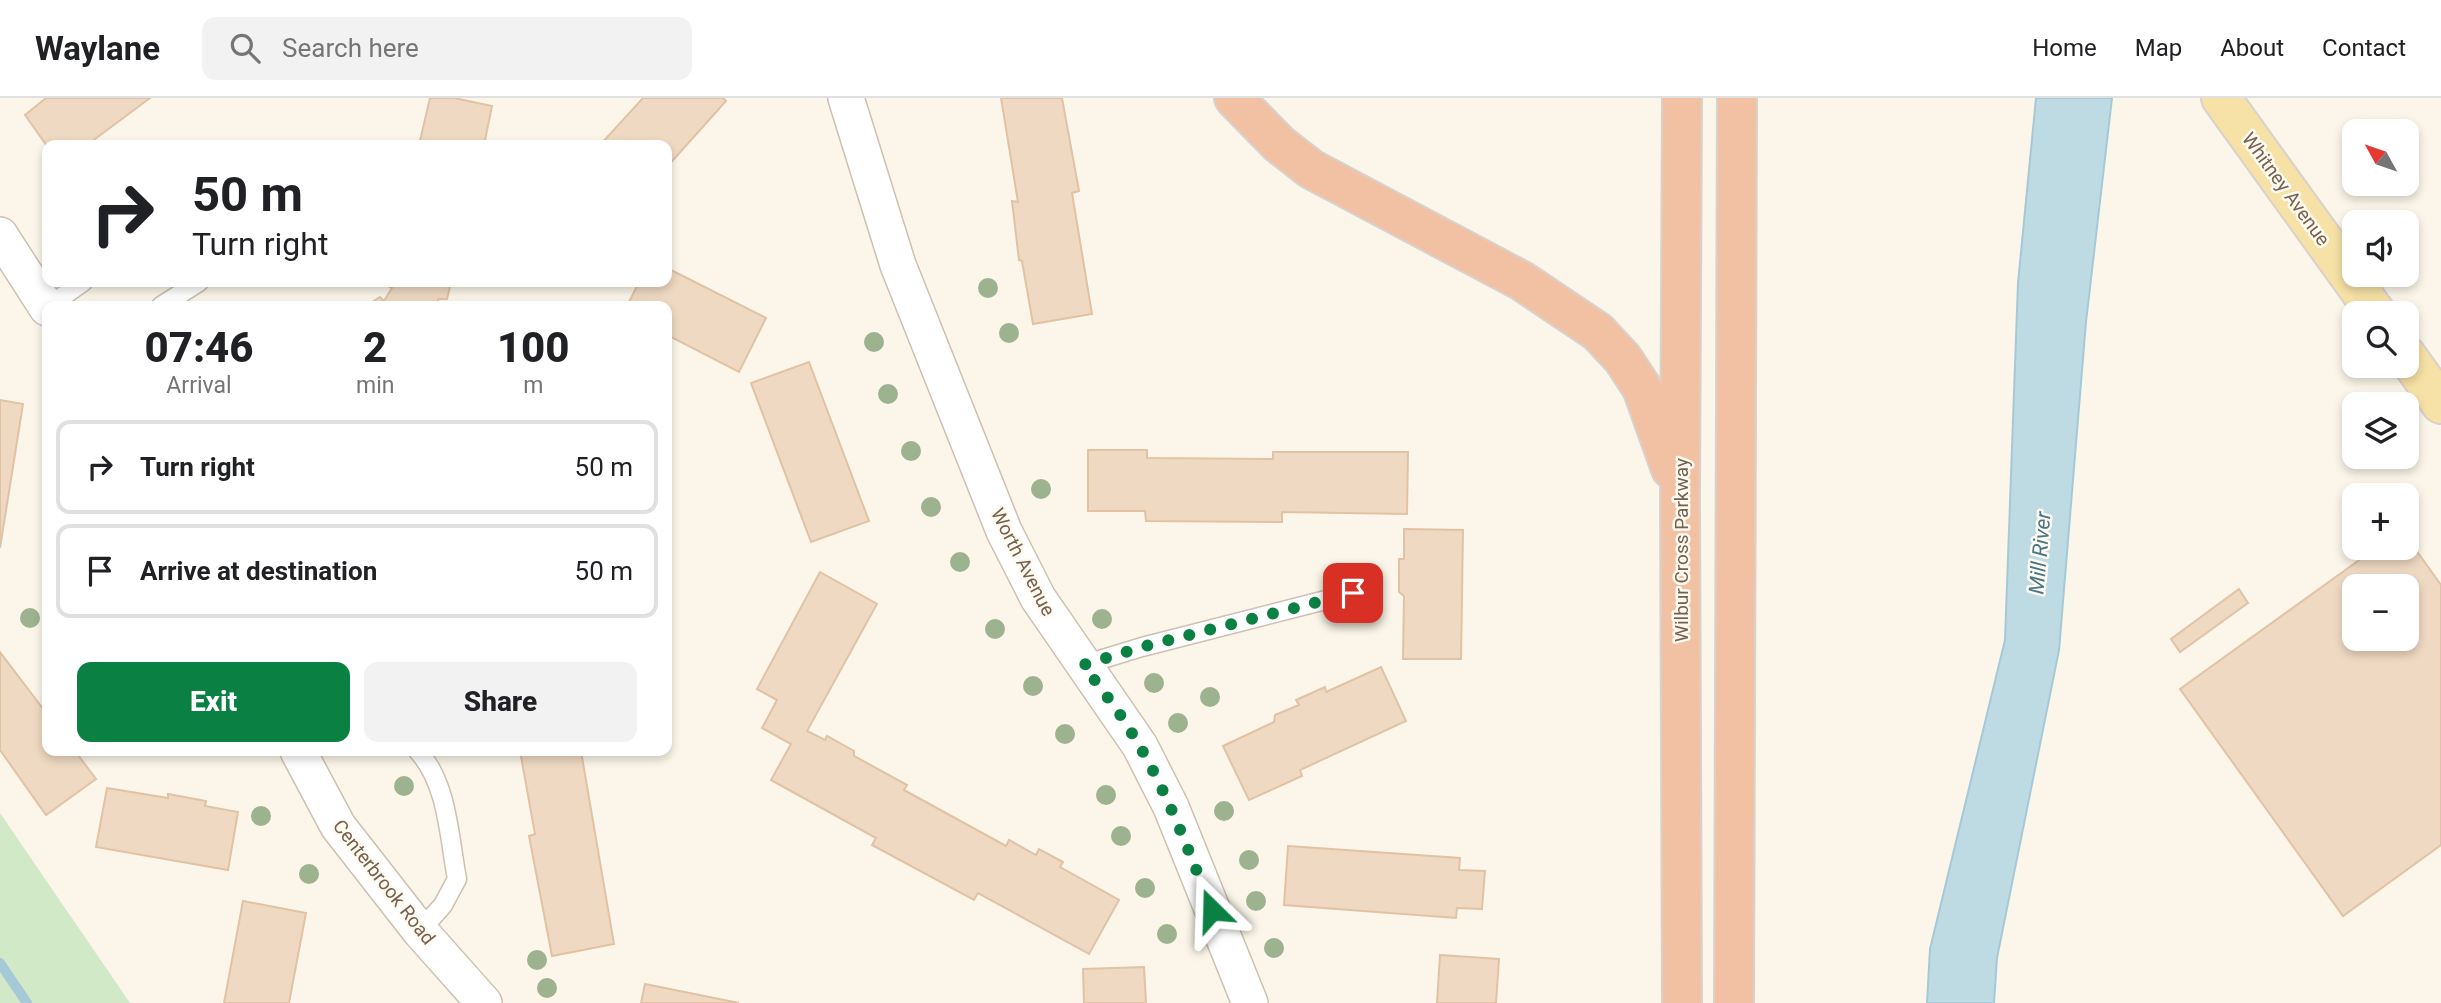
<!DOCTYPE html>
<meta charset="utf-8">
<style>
body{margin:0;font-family:Roboto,sans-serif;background:#f2f2f2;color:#202124;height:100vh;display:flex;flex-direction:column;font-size:26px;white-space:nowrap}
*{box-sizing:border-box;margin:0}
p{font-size:23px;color:#757577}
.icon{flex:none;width:38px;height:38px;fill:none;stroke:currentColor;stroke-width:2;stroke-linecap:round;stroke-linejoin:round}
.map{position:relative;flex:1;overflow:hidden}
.drawer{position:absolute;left:42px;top:203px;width:630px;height:455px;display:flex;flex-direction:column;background:#fff;border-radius:14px;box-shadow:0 4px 10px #0003}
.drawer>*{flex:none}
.guide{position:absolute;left:42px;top:42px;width:630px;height:147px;border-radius:14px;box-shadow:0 4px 10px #0003;background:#fff;color:#202124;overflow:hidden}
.needle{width:46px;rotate:310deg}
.fabs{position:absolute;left:2342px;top:21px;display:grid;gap:14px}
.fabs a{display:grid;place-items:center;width:77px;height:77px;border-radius:14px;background:#fff;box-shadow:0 4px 10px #0003;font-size:35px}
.pin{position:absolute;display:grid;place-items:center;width:60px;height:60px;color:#fff;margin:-30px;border-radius:14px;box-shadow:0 4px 10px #0006}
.me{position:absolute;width:77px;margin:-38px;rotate:338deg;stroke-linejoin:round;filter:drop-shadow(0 0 5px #0008)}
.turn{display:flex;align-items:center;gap:24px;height:147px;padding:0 35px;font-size:32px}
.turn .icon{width:91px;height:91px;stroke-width:2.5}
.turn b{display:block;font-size:49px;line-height:60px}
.eta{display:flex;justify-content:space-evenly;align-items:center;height:119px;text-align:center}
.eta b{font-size:42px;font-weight:800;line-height:49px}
.button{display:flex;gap:14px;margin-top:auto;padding:14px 35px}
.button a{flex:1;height:80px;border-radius:14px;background:#0b8043;color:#fff;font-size:28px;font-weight:800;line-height:80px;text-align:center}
.button a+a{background:#f2f2f2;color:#202124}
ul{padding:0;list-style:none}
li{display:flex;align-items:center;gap:21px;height:94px;margin:0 14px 10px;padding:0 21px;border:4px solid #e0e0e0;border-radius:14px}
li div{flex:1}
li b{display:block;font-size:26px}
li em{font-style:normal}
header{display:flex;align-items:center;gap:42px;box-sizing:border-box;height:98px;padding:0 35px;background:#fff;border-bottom:2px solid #e0e0e0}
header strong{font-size:33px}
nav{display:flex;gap:38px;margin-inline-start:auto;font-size:24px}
.search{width:490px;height:63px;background:#f2f2f2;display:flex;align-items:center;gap:18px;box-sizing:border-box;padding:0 24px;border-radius:14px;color:#757577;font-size:26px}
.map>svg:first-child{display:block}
.green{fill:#d2e9c8}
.water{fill:#bedbe4;stroke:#a5c9d6;stroke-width:2}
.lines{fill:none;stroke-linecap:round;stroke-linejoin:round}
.stream{stroke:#a5c9d6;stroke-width:10}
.building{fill:#efd9c2;stroke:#e1c2a4;stroke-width:2;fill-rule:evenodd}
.service-casing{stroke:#cdc0b0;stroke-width:21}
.minor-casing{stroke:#cdc0b0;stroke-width:38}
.primary-casing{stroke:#d8d2cd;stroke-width:42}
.motorway-casing{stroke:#d8d2cd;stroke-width:42}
.service{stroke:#fff;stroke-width:18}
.minor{stroke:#fff;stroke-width:35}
.primary{stroke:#f6e1a6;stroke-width:38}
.motorway{stroke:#f2c1a4;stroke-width:38}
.tree{fill:#9db28f}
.route{stroke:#0b8043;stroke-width:12;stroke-dasharray:0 21.6}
.labels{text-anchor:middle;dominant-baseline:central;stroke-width:5;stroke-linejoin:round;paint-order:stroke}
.street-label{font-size:19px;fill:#75604e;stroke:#fefaf0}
.water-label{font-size:21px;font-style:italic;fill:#487587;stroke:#fefaf0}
</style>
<header>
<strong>Waylane</strong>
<div class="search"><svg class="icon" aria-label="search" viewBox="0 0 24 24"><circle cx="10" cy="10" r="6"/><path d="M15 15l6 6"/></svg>Search here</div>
<nav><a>Home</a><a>Map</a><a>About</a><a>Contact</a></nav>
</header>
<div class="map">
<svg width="2441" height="905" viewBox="0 0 2441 905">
<rect width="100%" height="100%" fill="#fbf6e9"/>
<path class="green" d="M 0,715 L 130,905 L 0,905 Z"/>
<path class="water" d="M 2036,0 L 2112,0 L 2086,224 L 2059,552 L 1997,860 L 1994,905 L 1927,905 L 1930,851 L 2005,542 L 2018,185 Z"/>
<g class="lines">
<path class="stream" d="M 0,865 L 27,905"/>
</g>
<g class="building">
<path d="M 46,0 L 150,0 L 87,47 L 85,45 L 82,47 L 47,48 L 25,17 Z"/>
<path d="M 430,0 L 454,0 L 492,8 L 484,47 L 419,47 Z"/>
<path d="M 643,0 L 723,0 L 726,3 L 667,69 L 667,47 L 600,47 Z"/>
<path d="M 1001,0 L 1062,0 L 1079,93 L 1072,95 L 1092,216 L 1033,226 L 1022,163 L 1019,162 L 1012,103 L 1018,104 Z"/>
<path d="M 667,170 L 766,220 L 739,274 L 667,237 L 667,208 L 627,208 L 639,184 L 667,184 Z"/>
<path d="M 387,184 L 451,184 L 447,201 L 439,201 L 434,208 L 366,208 L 380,199 L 384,203 L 392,190 L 386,187 Z"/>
<path d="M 809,264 L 869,423 L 811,444 L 751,285 Z"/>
<path d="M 0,302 L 23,306 L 0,450 Z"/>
<path d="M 1088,352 L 1147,352 L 1147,360 L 1273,361 L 1273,354 L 1408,354 L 1407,416 L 1282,414 L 1282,424 L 1146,423 L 1145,413 L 1088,413 Z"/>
<path d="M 1404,431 L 1463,432 L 1461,561 L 1403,561 L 1404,498 L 1399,494 L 1399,461 L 1404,461 Z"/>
<path d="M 2406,438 L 2441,487 L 2441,747 L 2343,818 L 2180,591 L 2376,450 L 2406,450 ZM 2354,488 L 2406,488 L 2406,541 L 2354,541 Z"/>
<path d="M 820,474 L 877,506 L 807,633 L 825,642 L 827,638 L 854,653 L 854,658 L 907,687 L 904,692 L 1006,748 L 1009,742 L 1036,757 L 1039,751 L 1063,764 L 1060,769 L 1119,802 L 1089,856 L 978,795 L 974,802 L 872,747 L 876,740 L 771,682 L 791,646 L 762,630 L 777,602 L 757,591 Z"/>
<path d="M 2239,491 L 2248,505 L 2180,554 L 2171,541 Z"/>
<path d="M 0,554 L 47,616 L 47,653 L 75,653 L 96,681 L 46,717 L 0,652 Z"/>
<path d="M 1381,569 L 1406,623 L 1300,672 L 1302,678 L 1249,702 L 1223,648 L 1274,624 L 1275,617 L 1299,607 L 1296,602 L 1325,589 L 1326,594 Z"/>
<path d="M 520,653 L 581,653 L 614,846 L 552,858 L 529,738 L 535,736 Z"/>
<path d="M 107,690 L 168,700 L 168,696 L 206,703 L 205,708 L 238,714 L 228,772 L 96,749 Z"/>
<path d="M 1288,748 L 1460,760 L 1459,772 L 1485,773 L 1482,811 L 1457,810 L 1456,820 L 1284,807 Z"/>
<path d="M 243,803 L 306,815 L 289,905 L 224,905 Z"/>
<path d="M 1440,857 L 1499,861 L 1496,905 L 1437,905 Z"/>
<path d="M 1144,869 L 1146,905 L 1084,905 L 1083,871 Z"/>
<path d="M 645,886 L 739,905 L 641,905 Z"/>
</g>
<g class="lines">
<defs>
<g id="service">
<path d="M 49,208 L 83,184"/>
<path d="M 161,208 L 199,184"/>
<path d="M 1083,567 L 1142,549 L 1353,495"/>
<path d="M 418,653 C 448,686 449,739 457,781 L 443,807 L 420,833"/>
</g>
<g id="minor">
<path d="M 846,0 L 898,167 L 1004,433 L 1038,500 L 1140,648 L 1171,709 L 1250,905"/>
<path d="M 0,137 L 47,210"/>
<path d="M 298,653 L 338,728 L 420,833 L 484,905"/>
</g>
<g id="primary">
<path d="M 2221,0 L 2376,215"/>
<path d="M 2406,257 L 2441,306"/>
</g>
<g id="motorway">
<path d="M 1234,0 L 1279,46 L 1311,71 L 1522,183 L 1598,234 L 1623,261 L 1642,290 L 1671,371"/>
<path d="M 1682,905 L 1680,398 L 1682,0"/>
<path d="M 1734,905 L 1737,0"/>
</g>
</defs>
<use href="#service" class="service-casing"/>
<use href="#minor" class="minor-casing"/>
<use href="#primary" class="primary-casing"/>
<use href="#motorway" class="motorway-casing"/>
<use href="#service" class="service"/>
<use href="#minor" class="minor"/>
<use href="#primary" class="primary"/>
<use href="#motorway" class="motorway"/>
</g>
<g class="tree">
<circle cx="988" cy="190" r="10"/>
<circle cx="1009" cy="235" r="10"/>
<circle cx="874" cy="244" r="10"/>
<circle cx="888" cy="296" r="10"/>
<circle cx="911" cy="353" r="10"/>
<circle cx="1041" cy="391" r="10"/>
<circle cx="931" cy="409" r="10"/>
<circle cx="960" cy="464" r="10"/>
<circle cx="30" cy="520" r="10"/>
<circle cx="1102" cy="521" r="10"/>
<circle cx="995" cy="531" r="10"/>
<circle cx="1154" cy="585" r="10"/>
<circle cx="1033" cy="588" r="10"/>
<circle cx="1210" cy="599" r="10"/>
<circle cx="1178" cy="625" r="10"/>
<circle cx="1065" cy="636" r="10"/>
<circle cx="404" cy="688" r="10"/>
<circle cx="1106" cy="697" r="10"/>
<circle cx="1224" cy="713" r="10"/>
<circle cx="261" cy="718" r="10"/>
<circle cx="1121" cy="738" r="10"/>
<circle cx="1249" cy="762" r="10"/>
<circle cx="309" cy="776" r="10"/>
<circle cx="1145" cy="790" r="10"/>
<circle cx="1256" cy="803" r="10"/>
<circle cx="1167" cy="836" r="10"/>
<circle cx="1274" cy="850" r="10"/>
<circle cx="537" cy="862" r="10"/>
<circle cx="547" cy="890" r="10"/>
</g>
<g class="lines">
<path class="route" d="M 1212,812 C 1188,751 1165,688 1130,632 C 1116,609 1099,588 1083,567 L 1142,549 L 1353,495"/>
</g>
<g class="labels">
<g class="street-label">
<text transform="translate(2286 91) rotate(54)">Whitney Avenue</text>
<text transform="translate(1681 452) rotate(-90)">Wilbur Cross Parkway</text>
<text transform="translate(1023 464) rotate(63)">Worth Avenue</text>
<text transform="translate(384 784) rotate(52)">Centerbrook Road</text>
</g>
<g class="water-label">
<text transform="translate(2040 455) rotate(-85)">Mill River</text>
</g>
</g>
</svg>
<div class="fabs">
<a><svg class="needle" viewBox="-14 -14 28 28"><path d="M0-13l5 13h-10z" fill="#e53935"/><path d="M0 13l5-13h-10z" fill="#757577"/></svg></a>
<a><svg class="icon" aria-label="sound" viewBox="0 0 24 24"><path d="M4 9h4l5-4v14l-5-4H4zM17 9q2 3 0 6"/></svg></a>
<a><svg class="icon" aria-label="search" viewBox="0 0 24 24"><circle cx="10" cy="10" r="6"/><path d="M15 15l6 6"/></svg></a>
<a><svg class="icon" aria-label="layers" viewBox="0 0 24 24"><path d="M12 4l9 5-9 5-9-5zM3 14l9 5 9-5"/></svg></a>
<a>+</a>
<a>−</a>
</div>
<div class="pin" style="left:1353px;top:495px;background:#d93025"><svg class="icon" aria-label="arrive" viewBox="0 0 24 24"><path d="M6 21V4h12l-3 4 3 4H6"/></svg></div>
<svg class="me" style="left:1212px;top:812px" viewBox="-20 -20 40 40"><path d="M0-17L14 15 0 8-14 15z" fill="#0b8043" stroke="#fff" stroke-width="4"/></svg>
<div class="guide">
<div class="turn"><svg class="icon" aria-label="right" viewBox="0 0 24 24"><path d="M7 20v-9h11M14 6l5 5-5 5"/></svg><div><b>50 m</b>Turn right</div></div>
</div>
<section class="drawer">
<div class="eta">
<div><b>07:46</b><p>Arrival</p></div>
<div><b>2</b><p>min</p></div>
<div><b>100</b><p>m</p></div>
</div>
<ul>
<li><svg class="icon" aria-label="right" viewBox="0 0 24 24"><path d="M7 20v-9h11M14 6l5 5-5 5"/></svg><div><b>Turn right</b></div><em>50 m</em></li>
<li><svg class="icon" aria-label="arrive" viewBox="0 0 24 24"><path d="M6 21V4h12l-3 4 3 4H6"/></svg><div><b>Arrive at destination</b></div><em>50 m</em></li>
</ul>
<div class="button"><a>Exit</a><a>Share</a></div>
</section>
</div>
